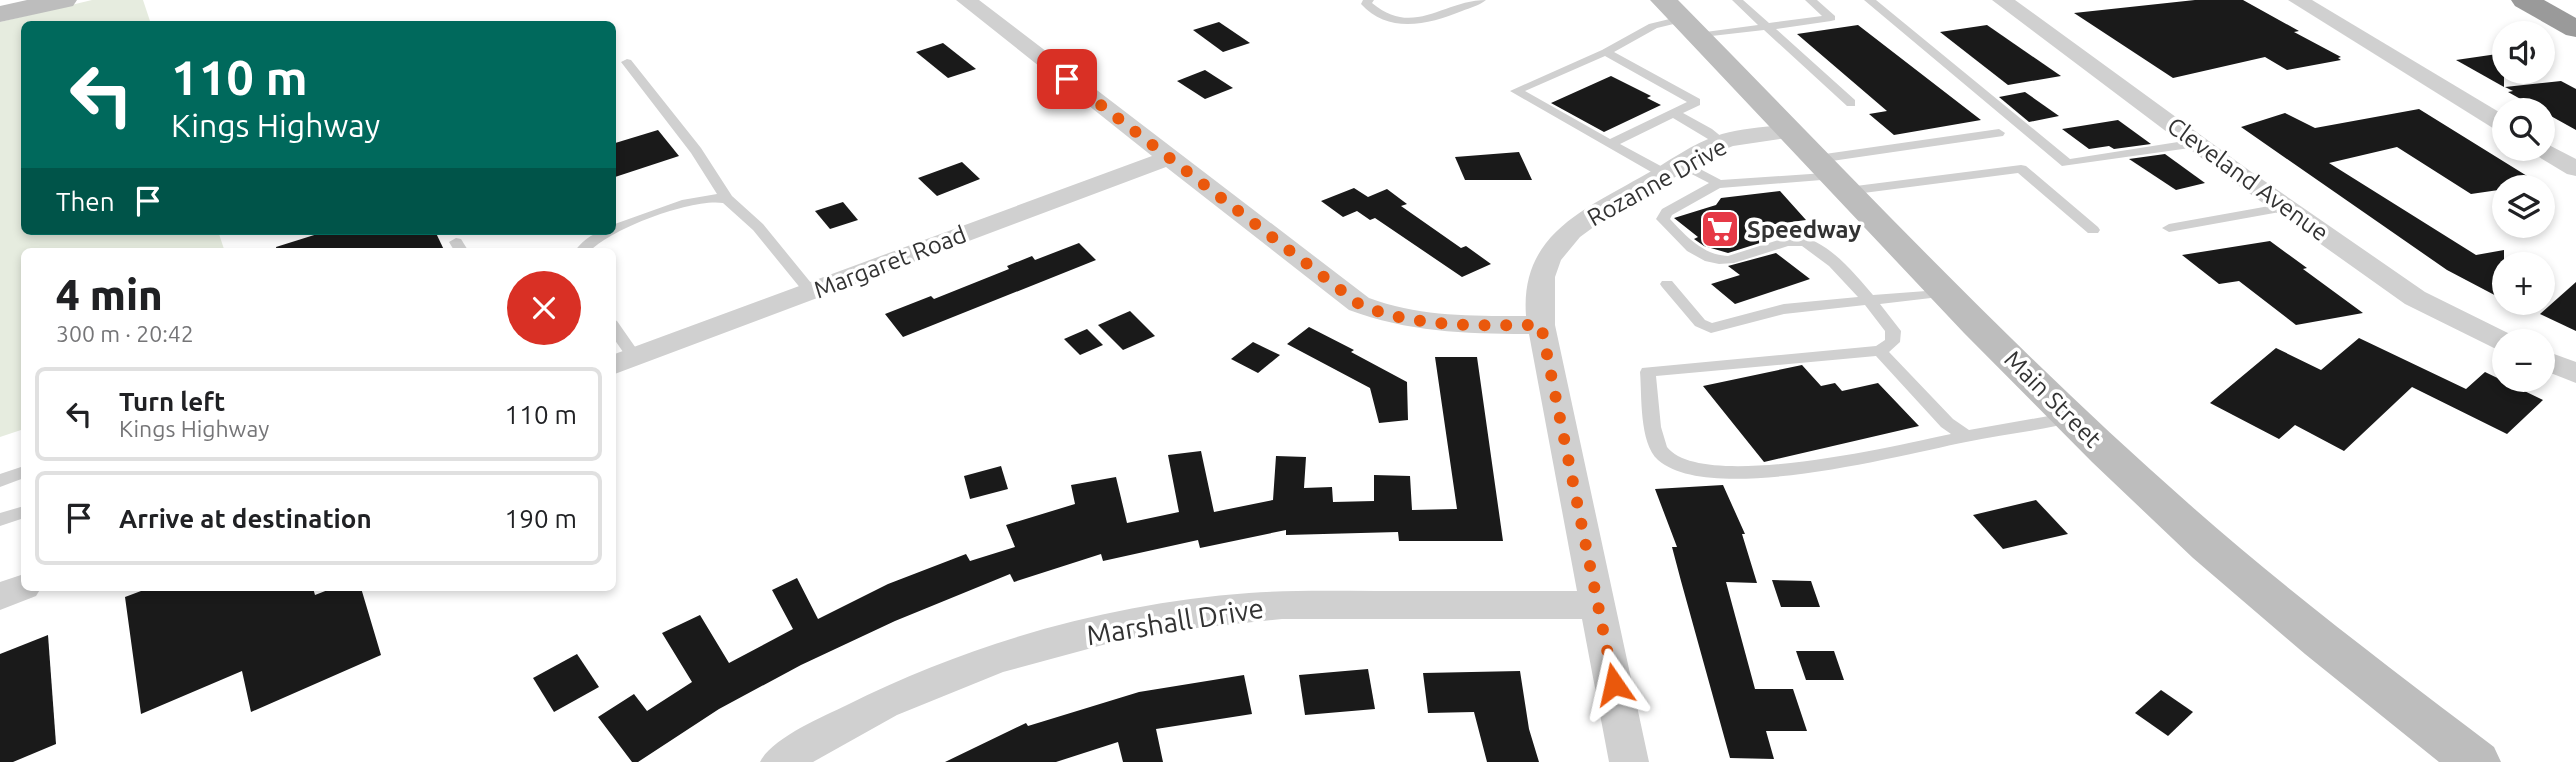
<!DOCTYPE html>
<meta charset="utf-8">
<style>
body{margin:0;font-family:Ubuntu,sans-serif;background:#f2f2f2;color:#202124;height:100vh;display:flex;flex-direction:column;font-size:26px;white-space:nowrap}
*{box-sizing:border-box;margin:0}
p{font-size:23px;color:#757577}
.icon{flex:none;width:38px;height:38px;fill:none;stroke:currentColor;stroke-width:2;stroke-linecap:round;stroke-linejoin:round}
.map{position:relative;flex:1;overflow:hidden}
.sheet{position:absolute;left:21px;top:248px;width:595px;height:343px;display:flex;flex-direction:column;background:#fff;border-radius:10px;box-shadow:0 4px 10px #0003}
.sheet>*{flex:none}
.hud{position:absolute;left:21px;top:21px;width:595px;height:214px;border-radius:10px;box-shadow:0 4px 10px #0003;background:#00695c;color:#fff;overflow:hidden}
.controls{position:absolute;left:2492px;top:21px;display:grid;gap:14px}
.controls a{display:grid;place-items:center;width:63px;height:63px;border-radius:50%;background:#fff;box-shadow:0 4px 10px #0003;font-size:35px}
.pin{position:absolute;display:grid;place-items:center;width:60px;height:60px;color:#fff;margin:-30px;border-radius:14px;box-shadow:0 4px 10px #0006}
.me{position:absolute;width:77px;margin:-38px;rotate:349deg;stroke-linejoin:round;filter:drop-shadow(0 0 5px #0008)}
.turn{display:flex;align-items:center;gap:24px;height:147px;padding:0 35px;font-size:32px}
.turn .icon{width:91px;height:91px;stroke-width:2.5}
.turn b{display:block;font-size:49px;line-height:60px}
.then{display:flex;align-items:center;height:66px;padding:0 35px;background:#0003;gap:14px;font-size:26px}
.round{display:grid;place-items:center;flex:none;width:74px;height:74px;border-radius:37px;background:#f2f2f2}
.overview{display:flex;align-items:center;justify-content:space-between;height:119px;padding:0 35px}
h1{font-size:42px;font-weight:800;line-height:52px}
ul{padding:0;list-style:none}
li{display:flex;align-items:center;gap:21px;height:94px;margin:0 14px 10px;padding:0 21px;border:4px solid #e0e0e0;border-radius:10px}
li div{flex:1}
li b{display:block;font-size:26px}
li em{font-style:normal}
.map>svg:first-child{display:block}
.green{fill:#e6ecdf}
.building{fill:#1a1a1a}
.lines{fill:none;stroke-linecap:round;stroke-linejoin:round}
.lane{fill:#d0d0d0;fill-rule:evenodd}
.street{fill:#d0d0d0;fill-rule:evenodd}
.secondary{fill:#bdbdbd;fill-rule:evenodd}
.highway{fill:#9a9a9a;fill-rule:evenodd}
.route{stroke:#ea580c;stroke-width:12;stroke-dasharray:0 21.6}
.labels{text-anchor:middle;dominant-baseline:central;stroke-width:7;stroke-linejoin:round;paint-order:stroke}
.street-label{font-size:24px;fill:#333;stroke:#fff}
.poi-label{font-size:24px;font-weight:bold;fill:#333;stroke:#fff;text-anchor:start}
.near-street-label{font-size:28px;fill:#333;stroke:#fff}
</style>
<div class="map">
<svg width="2576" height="762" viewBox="0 0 2576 762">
<rect width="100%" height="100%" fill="#fff"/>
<path class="green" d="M 92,0 L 143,0 L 151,24 L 24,24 L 24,231 L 218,231 L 225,252 L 24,252 L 24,429 L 0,437 L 0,22 Z"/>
<g class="building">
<path d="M 2195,0 L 2243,0 L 2299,31 L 2294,32 L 2341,57 L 2338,58 L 2341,60 L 2287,70 L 2265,57 L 2173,78 L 2074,13 Z"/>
<path d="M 1219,22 L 1250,43 L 1223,52 L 1193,30 Z"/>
<path d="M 1858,25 L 1981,120 L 1894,135 L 1869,114 L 1887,111 L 1797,34 Z"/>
<path d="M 1987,25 L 2061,76 L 2008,85 L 1940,32 Z"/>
<path d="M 943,43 L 976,69 L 948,78 L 916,52 Z"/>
<path d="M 2504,53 L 2504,87 L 2456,60 Z"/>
<path d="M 1205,70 L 1233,88 L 1205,99 L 1177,81 Z"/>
<path d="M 1611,76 L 1651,96 L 1647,98 L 1661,105 L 1604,132 L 1551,103 Z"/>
<path d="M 2561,81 L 2576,89 L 2576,130 L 2508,92 L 2513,91 L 2505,87 Z"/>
<path d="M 2025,92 L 2059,116 L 2029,122 L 1999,97 Z"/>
<path d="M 2419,109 L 2540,184 L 2471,194 L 2397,147 L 2329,163 L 2476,255 L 2504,250 L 2504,300 L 2447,270 L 2241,127 L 2285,113 L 2315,128 Z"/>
<path d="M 2118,120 L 2151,144 L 2114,149 L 2109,146 L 2089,149 L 2062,129 Z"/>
<path d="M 658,130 L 679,156 L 612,178 L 612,144 Z"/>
<path d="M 1519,152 L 1532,180 L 1465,180 L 1455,157 Z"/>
<path d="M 2165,154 L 2205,183 L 2176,190 L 2129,159 Z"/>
<path d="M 962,162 L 980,179 L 937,196 L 918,178 Z"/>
<path d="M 1354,188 L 1368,197 L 1387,189 L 1407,204 L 1401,206 L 1461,248 L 1466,246 L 1491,264 L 1462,277 L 1375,218 L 1370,220 L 1357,211 L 1343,217 L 1321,201 Z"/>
<path d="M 1780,191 L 1806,220 L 1745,228 L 1763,242 L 1728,253 L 1704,246 L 1694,239 L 1698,237 L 1674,218 L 1716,205 L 1721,198 Z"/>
<path d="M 843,202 L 858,220 L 830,229 L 815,211 Z"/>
<path d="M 327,231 L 435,231 L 445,252 L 277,252 L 276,247 Z"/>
<path d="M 2270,241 L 2307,268 L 2303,269 L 2363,313 L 2296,325 L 2239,281 L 2219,284 L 2182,255 Z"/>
<path d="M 1079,243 L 1096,260 L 903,337 L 885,314 L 931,296 L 934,299 L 1009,269 L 1007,266 L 1032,256 L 1035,260 Z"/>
<path d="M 1776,253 L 1810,279 L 1735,304 L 1711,284 L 1740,275 L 1728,266 Z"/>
<path d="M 2576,282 L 2576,331 L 2540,314 Z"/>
<path d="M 1130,311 L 1155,336 L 1123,350 L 1098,325 Z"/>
<path d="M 1309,327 L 1354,350 L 1351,352 L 1407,382 L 1408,420 L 1379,423 L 1370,388 L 1287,344 Z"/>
<path d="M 1087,329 L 1103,345 L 1080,355 L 1064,339 Z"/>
<path d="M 2359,338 L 2466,389 L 2485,372 L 2543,400 L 2507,434 L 2412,387 L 2344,451 L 2295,425 L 2279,439 L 2210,403 L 2276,348 L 2321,370 Z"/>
<path d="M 1253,342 L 1280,355 L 1258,373 L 1231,359 Z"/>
<path d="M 1435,357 L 1477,357 L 1503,541 L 1399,541 L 1398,532 L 1286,535 L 1286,530 L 1200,548 L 1198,540 L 1103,561 L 1101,554 L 1014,582 L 1010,574 L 895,621 L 801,665 L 719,709 L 638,762 L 632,762 L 598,717 L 634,694 L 647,711 L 692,682 L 662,633 L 700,615 L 729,663 L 793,629 L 772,590 L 797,578 L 818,619 L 888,584 L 966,554 L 970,561 L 1015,547 L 1006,525 L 1075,504 L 1071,485 L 1116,477 L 1127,523 L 1179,512 L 1168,455 L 1201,451 L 1214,512 L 1273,500 L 1276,456 L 1306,457 L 1304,488 L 1332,487 L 1333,502 L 1374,501 L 1374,475 L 1410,476 L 1412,510 L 1457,509 Z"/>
<path d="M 1802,365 L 1821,386 L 1835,383 L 1842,391 L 1878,383 L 1919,426 L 1764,462 L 1703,386 Z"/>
<path d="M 1001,466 L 1008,489 L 970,499 L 964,476 Z"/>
<path d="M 1723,485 L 1745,534 L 1742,534 L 1757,583 L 1726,582 L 1755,689 L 1793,689 L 1807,731 L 1766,731 L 1774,759 L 1730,758 L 1681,581 L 1672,547 L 1677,547 L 1655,489 Z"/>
<path d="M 2036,500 L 2068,534 L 2003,549 L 1973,515 Z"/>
<path d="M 1772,580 L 1811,581 L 1820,607 L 1781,607 Z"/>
<path d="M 149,588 L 313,588 L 315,595 L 333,588 L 361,588 L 381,655 L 251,712 L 242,671 L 141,714 L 125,597 Z"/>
<path d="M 48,635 L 56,744 L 13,762 L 0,762 L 0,654 Z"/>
<path d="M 1796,651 L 1834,651 L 1844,680 L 1806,680 Z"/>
<path d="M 577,654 L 599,687 L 554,712 L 533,678 Z"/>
<path d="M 1368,669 L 1375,709 L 1305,715 L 1299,675 Z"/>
<path d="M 1520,671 L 1529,729 L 1539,762 L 1487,762 L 1474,712 L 1428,713 L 1423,673 Z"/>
<path d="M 1244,675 L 1252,714 L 1156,729 L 1163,762 L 1123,762 L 1118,742 L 1056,762 L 945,762 L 1026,723 L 1028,726 L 1139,692 Z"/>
<path d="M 2161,690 L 2193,712 L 2168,736 L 2135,713 Z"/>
</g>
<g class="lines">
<g class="lane">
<path d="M 1363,0 L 1374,0 L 1372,3 C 1414,38 1443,0 1486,0 C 1480,5 1470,8 1462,11 C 1428,25 1388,34 1361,4 Z"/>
<path d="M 1732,0 L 1743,0 L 1769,23 L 1822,16 L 1805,0 L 1817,0 L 1835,16 L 1835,20 L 1831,21 L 1776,29 L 1855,100 L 1855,106 L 1847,106 L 1764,30 L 1694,38 L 1694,34 L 1698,33 L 1758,25 Z"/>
<path d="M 1864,0 L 1876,0 L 2070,159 L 2197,139 L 2203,143 L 2197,147 L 2062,166 Z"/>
<path d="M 1682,16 L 1688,19 L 1686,21 L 1657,28 L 1614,52 L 1700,99 L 1700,105 L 1683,113 L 1712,129 L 1728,142 L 1726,145 L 1718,145 L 1673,118 L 1620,144 L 1670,171 L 1670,177 L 1660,177 L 1510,91 L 1602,50 L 1649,24 ZM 1605,56 L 1687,102 L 1610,139 L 1525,91 Z"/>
<path d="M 627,59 L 631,60 L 701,148 L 732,196 L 763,224 L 816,289 L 818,292 L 816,295 L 806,295 L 753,230 L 723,203 C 692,198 610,229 589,252 L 574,252 C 585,238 594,231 612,231 L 612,225 L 682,200 L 717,194 L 691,153 L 621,62 Z"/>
<path d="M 1999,129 L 2005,133 L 2003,136 L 1818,163 L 1812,159 L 1818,155 Z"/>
<path d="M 1681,159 L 1721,180 L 1839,172 L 1839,178 L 1834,179 L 1720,188 L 1672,215 L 1670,219 C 1686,236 1703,255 1728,256 L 1788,237 C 1822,232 1853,272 1873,295 L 1953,289 L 1955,292 L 1948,296 L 1880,304 L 1901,331 L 1900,342 L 1889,352 L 1953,419 L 1969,430 L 2071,412 L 2079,417 L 2077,421 C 2041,431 2003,434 1966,442 C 1901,455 1711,506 1658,460 C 1639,443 1642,395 1640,372 L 1642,368 L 1876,346 L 1885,340 L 1885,331 L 1865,305 L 1784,314 L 1711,333 L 1695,326 L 1662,287 L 1660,284 L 1662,281 L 1672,281 L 1705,320 L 1712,323 L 1784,304 L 1858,297 L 1829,266 L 1802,246 L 1788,246 L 1734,263 L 1719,264 L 1705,261 L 1687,251 L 1656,219 L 1662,209 L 1709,183 L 1676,166 L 1675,163 ZM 1876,356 L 1941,427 L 1951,434 C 1899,445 1702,492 1667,447 L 1661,427 L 1656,376 Z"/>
<path d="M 2021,165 L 2026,166 L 2098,227 L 2100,230 L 2098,233 L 2088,233 L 2018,173 L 1848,195 L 1841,191 L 1848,187 Z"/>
<path d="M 2286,203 L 2293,207 L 2291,210 L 2169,232 L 2162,228 L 2169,224 Z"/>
<path d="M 456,238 L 461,239 L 469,252 L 455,252 L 449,242 Z"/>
<path d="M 612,319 L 617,321 L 640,354 L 643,358 L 640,362 L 630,362 L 612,336 Z"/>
<path d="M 24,466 L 24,478 L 0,487 L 0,474 Z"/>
<path d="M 24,506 L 24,518 L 0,526 L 0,513 Z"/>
</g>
<g class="street">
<path d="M 956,0 L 979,0 L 1369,298 C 1420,317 1472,316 1526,316 C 1520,236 1581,211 1641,177 C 1667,163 1692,143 1722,134 C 1744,128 1768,127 1791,124 L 1799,126 L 1803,131 L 1799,136 L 1733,146 L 1718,152 L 1610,215 L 1580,237 L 1561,260 L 1555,277 L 1555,325 L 1649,762 L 1609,762 L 1582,619 L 1282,619 L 1169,631 L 1110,643 L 1003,672 L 897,715 L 813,762 L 760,762 C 772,738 822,717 847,705 C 970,643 1111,603 1249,593 C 1291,590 1333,591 1376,591 C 1443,591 1510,591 1577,591 L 1529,334 C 1466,334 1408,332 1349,310 L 1166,167 L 612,375 L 612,355 L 1152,156 Z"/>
<path d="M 1992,0 L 2015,0 L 2250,171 L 2425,292 L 2514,336 L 2518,341 L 2504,341 L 2504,351 L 2494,348 L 2405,304 L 2232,181 Z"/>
<path d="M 2288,0 L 2312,0 L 2504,115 L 2504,132 L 2496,130 Z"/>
<path d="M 2543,142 L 2576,159 L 2576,176 L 2567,174 L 2534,154 L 2531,149 L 2543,149 Z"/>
<path d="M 2543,350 L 2576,362 L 2576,383 L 2543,370 Z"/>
<path d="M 24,574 L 24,588 L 41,588 L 36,596 L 0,610 L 0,582 Z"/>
</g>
<g class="secondary">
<path d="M 27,0 L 77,0 L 73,6 L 0,22 L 0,6 Z"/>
<path d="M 1650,0 L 1678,0 C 1846,170 2009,346 2189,504 C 2286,590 2390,668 2494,747 L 2501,762 L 2439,762 L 2305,654 L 2193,558 L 2092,462 L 1964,333 Z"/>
</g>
<path class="highway" d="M 2511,0 L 2544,0 L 2576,18 L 2576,37 L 2566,35 L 2515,6 Z"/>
</g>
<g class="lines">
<path class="route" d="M 1067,79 L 1359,304 C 1416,329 1480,325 1541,325 L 1614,684"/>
</g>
<defs>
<symbol id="supermarket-square" viewBox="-11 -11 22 22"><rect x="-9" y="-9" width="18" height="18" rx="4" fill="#e63946" stroke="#fff"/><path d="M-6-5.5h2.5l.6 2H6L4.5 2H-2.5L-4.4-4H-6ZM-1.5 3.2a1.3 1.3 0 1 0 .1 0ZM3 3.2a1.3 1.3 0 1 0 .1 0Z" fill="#fff"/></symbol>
</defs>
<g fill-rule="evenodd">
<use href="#supermarket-square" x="1698" y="207" width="44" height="44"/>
</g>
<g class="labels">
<g class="street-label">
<text transform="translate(2248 179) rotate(36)">Cleveland Avenue</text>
<text transform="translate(1657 182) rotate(-29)">Rozanne Drive</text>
<text transform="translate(890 262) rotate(-21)">Margaret Road</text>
<text transform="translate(2053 399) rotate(45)">Main Street</text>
</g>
<g class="poi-label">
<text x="1747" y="229">Speedway</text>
</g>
<g class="near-street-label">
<text transform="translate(1175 621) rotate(-9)">Marshall Drive</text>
</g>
</g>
</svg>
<div class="controls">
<a><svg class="icon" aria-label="sound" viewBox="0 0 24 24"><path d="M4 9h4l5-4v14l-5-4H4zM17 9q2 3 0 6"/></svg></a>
<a><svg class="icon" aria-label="search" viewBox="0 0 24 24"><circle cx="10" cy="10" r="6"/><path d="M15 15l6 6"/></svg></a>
<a><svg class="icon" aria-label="layers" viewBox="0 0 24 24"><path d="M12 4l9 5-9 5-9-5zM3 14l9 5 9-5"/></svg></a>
<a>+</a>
<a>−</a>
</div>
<div class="pin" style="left:1067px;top:79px;background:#d93025"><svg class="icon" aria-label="arrive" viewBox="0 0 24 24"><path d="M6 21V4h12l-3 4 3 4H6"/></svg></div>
<svg class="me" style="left:1614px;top:684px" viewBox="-20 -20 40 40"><path d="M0-17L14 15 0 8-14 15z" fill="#ea580c" stroke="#fff" stroke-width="4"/></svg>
<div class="hud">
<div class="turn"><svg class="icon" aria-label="left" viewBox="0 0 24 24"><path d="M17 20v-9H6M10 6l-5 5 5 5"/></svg><div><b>110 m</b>Kings Highway</div></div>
<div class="then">Then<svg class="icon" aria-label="arrive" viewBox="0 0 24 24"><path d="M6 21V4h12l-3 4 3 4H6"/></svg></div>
</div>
<section class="sheet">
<div class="overview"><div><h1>4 min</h1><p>300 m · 20:42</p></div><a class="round" style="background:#d93025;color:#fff"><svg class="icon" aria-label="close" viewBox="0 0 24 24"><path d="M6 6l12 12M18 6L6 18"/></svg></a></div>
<ul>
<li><svg class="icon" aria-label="left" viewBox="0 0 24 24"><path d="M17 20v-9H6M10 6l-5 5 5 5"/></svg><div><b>Turn left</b><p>Kings Highway</p></div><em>110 m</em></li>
<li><svg class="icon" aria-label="arrive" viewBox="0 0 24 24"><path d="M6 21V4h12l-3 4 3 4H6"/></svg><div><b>Arrive at destination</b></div><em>190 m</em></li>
</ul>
</section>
</div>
